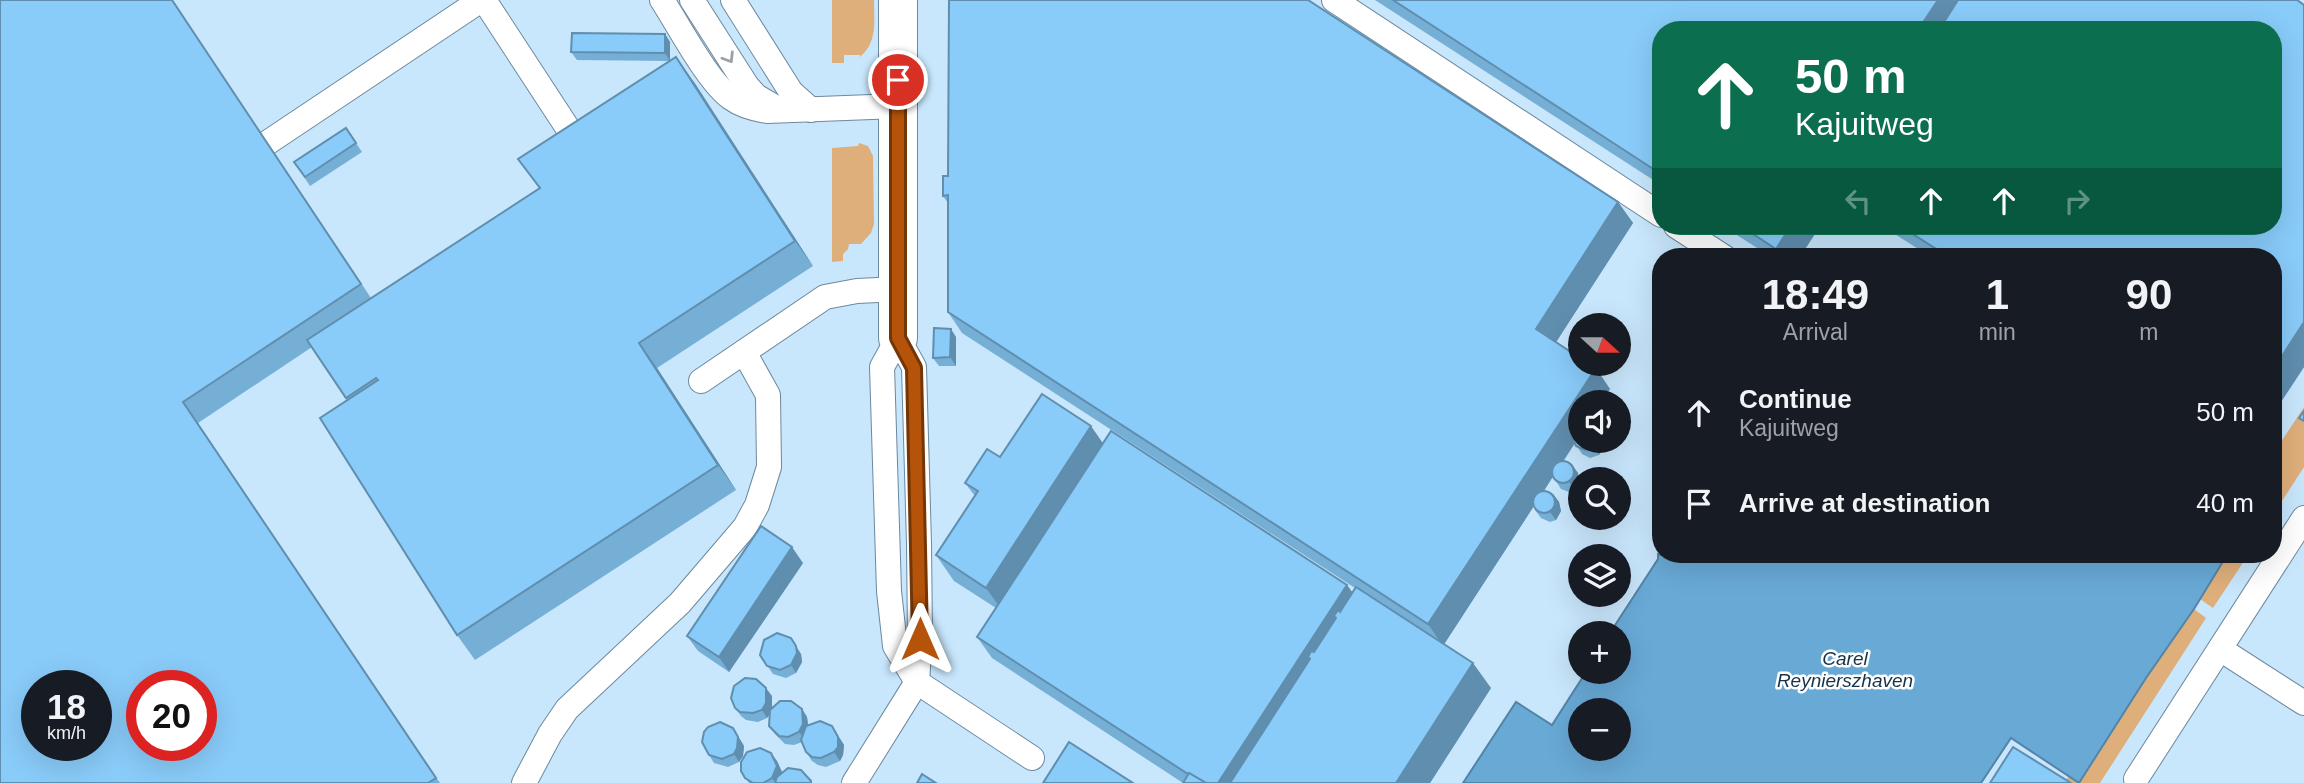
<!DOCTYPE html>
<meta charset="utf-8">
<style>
body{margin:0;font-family:Helvetica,sans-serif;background:#242831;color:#f1f3f6;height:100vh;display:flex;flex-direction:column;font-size:26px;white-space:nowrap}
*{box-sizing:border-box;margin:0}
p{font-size:23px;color:#9ea1a6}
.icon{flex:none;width:38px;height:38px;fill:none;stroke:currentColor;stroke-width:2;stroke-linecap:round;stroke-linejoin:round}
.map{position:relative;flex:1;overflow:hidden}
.sheet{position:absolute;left:1652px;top:248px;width:630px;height:315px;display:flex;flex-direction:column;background:#171b24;border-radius:28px;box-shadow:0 7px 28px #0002}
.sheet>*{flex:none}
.guide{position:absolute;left:1652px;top:21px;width:630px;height:214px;border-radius:28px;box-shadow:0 7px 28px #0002;background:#0b6e4f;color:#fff;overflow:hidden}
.needle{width:46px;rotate:111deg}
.fabs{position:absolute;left:1568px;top:313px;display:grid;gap:14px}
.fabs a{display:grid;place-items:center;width:63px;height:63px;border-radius:50%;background:#171b24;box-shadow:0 7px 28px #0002;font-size:35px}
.speed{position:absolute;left:21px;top:670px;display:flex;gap:14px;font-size:35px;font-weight:700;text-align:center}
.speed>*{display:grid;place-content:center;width:91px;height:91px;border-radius:50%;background:#171b24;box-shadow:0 7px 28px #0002;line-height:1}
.speed small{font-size:18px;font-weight:400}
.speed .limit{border:10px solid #d22;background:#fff;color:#111}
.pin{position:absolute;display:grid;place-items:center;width:60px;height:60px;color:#fff;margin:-30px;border:4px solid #fff;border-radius:50%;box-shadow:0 2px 7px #0007}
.me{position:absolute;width:77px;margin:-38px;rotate:0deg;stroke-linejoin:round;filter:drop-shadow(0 0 5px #0008)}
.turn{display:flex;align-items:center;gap:24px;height:147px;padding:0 28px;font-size:32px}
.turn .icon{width:91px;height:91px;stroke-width:2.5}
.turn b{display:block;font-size:49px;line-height:60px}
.lanes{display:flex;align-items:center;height:66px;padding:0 28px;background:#0003;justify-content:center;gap:35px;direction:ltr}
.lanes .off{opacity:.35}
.eta{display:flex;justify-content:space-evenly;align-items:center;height:119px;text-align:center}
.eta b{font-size:42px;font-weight:700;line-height:49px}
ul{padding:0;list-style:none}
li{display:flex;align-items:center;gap:21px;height:91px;padding:0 28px}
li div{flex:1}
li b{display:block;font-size:26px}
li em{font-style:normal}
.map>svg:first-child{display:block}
.built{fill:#c8e6fc;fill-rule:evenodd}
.green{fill:#dfaf7b}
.water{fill:#68a9d6;stroke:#5384a6;stroke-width:2;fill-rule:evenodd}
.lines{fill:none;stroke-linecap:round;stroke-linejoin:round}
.service-casing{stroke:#6d899e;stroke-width:26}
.minor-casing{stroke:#6d899e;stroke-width:40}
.service{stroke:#fff;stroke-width:24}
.minor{stroke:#fff;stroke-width:38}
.wall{fill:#76afd6}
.shaded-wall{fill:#608eae}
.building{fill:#89cbf9;stroke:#608eae;stroke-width:2;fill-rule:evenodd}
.oneway{stroke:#9ca1a5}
.route-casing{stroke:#753606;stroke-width:18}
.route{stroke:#b45309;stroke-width:12}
.labels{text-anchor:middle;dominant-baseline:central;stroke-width:5;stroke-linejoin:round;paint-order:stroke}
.water-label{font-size:19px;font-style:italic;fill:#163347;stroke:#fff}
</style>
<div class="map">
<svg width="2304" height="783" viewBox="0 0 2304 783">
<rect width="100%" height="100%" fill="#dbedfb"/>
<path class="built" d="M 0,0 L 2304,0 L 2304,783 L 0,783 ZM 1661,30 L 2273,30 L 2273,226 L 1661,226 ZM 1661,257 L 2273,257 L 2273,555 L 1661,555 ZM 1580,326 L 1619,326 L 1619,364 L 1580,364 ZM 1580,402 L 1619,402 L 1619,441 L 1580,441 ZM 1580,480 L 1619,480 L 1619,518 L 1580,518 ZM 1580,556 L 1619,556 L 1619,595 L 1580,595 ZM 1580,634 L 1619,634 L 1619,672 L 1580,672 ZM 37,686 L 96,686 L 96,746 L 37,746 ZM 142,686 L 201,686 L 201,746 L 142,746 ZM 1580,710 L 1619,710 L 1619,749 L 1580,749 Z"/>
<g class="green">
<path d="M 832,0 L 874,0 C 874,21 878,42 860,57 L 860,55 L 844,55 L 844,63 L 832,63 Z"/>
<path d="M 859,143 L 868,146 L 873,156 L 874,224 L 871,233 L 861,244 L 849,244 L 848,249 L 843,254 L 843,261 L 832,262 L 832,148 L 858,146 Z"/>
<path d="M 2304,407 L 2304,467 L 2273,515 L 2273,454 Z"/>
<path d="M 2227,555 L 2248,555 L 2213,608 L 2200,599 Z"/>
<path d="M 2194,609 L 2206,618 L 2100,783 L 2071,783 L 2066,780 L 2069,776 L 2079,783 L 2146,678 Z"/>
</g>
<path class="water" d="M 1658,554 L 1660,555 L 2227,555 L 2194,609 L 2146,678 L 2079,783 L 2011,738 L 1981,783 L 1463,783 L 1516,702 L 1552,725 L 1586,672 L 1619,672 L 1619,634 L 1610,633 L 1658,559 ZM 1619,710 L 1619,749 L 1580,749 L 1580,710 Z"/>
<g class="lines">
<defs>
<g id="service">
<path d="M 484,0 L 584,153"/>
<path d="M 662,0 C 679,26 708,82 731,98 C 742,106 754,109 767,111 L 898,106"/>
<path d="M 692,0 L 747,86 L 756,96 L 773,106"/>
<path d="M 733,0 L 791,92 L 811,110"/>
<path d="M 1334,0 L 1661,215"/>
<path d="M 267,143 L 481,0"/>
<path d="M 1676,226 L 1724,257"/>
<path d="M 898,338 L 882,367 L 889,591 L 895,646 L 917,682 L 1032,758"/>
<path d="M 701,381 L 825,297 L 857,291 L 899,289"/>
<path d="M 2220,649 L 2304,703"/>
<path d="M 2136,779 L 2304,518"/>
<path d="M 524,783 L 550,734 L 567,709 L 680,603 L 745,527 L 757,505 L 769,467 L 768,395 L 744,352"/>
<path d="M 854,783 L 917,682 L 920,639 L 919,544 L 914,367 L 898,338"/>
</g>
<path id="minor" d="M 898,338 L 898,0"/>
</defs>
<use href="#service" class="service-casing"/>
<use href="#minor" class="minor-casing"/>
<use href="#service" class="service"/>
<use href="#minor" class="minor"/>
</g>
<g class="wall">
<path d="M 172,0 L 371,298 L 539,188 L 518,159 L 669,61 L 577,60 L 571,52 L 665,34 L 670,42 L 670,60 L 694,82 L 813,266 L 657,368 L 736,490 L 475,660 L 457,635 L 347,400 L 312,347 L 198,423 L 440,783 L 0,783 Z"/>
<path d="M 1375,0 L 2297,0 L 2304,367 L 2273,414 L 2273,257 L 1931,257 L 1882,226 L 2273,226 L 1661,30 L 1661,185 Z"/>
<path d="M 346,128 L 362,152 L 310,186 L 294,162 Z"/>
<path d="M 943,196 L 1618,202 L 1633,223 L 1556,342 L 1610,389 L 1606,396 L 1613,400 L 1615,402 L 1580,402 L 1580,441 L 1602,448 L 1599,455 L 1590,458 L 1582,454 L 1575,443 L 1563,462 L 1572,465 L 1578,473 L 1575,491 L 1569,492 L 1561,489 L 1553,476 L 1544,491 L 1553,494 L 1559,502 L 1561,511 L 1556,520 L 1550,522 L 1541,518 L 1535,510 L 1534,506 L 1444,644 L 1491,688 L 1430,783 L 1183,783 L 992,658 L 977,637 L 996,608 L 954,581 L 936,555 L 975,496 L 965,483 L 1000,457 L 1103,443 L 1347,585 L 1352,592 L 1355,588 L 962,333 L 948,312 L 948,203 Z"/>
<path d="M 1723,226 L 1820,226 L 1800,257 L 1771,257 Z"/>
<path d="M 956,337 L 956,366 L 939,366 L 933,358 Z"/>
<path d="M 803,563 L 729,672 L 698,651 L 687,636 Z"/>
<path d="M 801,654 L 802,662 L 796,673 L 786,678 L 773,674 L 760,655 Z"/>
<path d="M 772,696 L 772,708 L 802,709 L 807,717 L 808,725 L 832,726 L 844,745 L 843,755 L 840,761 L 826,767 L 818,765 L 812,761 L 806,752 L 802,742 L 794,745 L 785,744 L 775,734 L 769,726 L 769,715 L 767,718 L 758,722 L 746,720 L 741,716 L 735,708 Z"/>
<path d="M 733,728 L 744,746 L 743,756 L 739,762 L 728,767 L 714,763 L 709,755 Z"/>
<path d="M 777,761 L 782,773 L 801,770 L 812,783 L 749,783 L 741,771 Z"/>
</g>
<g class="shaded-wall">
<path d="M 1938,0 L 1966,0 L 1947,30 L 1918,30 Z"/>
<path d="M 665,34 L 670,42 L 670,61 L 665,53 Z"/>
<path d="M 676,57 L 694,82 L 813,266 L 795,241 Z"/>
<path d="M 1618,202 L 1633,223 L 1551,350 L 1536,329 Z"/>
<path d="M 1791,226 L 1820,226 L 1800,257 L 1782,257 L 1776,249 Z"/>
<path d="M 2304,322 L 2304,367 L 2273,414 L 2273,370 Z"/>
<path d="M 951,329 L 956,337 L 956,366 L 950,357 Z"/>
<path d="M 639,343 L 657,368 L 736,490 L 718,465 Z"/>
<path d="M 1596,368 L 1610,389 L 1601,402 L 1580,402 L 1580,435 L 1443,646 L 1428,624 Z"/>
<path d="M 1619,408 L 1622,417 L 1619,424 Z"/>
<path d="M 1091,426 L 1109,452 L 1004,613 L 986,588 Z"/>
<path d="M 1595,441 L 1600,441 L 1602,448 L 1599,455 L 1593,446 Z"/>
<path d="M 1572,465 L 1578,473 L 1580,481 L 1575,491 L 1569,482 Z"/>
<path d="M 1553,494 L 1559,502 L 1561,511 L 1556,520 L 1550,512 Z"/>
<path d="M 792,547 L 803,563 L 729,672 L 719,657 Z"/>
<path d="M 1347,585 L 1362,606 L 1336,618 L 1334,616 L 1345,632 L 1308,657 L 1319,673 L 1247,783 L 1218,783 Z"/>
<path d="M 791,638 L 801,654 L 802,662 L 796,673 L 791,665 Z"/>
<path d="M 1473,663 L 1491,688 L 1430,783 L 1396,783 Z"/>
<path d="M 766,688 L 772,696 L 772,711 L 767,718 L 762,710 Z"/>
<path d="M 802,709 L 807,717 L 809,732 L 805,740 L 799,732 Z"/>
<path d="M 832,726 L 844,745 L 843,755 L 840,761 L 834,752 Z"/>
<path d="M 733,728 L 744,746 L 743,756 L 739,762 L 734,754 Z"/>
<path d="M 771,753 L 777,761 L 783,774 L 776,783 L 772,778 Z"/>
</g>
<g class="building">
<path d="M 0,0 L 172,0 L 361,284 L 183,402 L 436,778 L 428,783 L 0,783 ZM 37,686 L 96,686 L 96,746 L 37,746 ZM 142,686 L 201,686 L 201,746 L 142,746 Z"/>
<path d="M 949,0 L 1308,0 L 1618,202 L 1536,329 L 1580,358 L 1580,364 L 1590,364 L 1596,368 L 1428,624 L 948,312 L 948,195 L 943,196 L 943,176 L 948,176 Z"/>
<path d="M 1393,0 L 1938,0 L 1918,30 L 1661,30 L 1661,174 Z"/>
<path d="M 1958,0 L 2297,0 L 2304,5 L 2304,322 L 2273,370 L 2273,257 L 1949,257 L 1900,226 L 2273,226 L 2273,30 L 1939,30 Z"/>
<path d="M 572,33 L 665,34 L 665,53 L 571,52 Z"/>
<path d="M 676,57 L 795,241 L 639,343 L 718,465 L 457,635 L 320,418 L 378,380 L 376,378 L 346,398 L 307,340 L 540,188 L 518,159 Z"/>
<path d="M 346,128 L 356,143 L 305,177 L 294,162 Z"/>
<path d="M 1741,226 L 1791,226 L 1776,249 Z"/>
<path d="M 934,328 L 951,329 L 950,357 L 933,358 Z"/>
<path d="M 1042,394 L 1091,426 L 986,588 L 936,555 L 978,491 L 965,483 L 987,449 L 1000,457 Z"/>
<path d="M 1606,396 L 1613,400 L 1614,402 L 1596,402 L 1599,398 Z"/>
<path d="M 2304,411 L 2304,421 L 2299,418 Z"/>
<path d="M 1580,428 L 1580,441 L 1595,441 L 1593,446 L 1585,450 L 1576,446 L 1573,438 L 1578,429 Z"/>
<path d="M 1111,431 L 1347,585 L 1218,783 L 1206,783 L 1189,773 L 1188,774 L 977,637 Z"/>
<circle cx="1563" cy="472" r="11"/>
<circle cx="1544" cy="502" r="11"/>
<path d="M 761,526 L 792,547 L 719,657 L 687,636 Z"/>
<path d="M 1356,587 L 1473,663 L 1396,783 L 1230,783 L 1310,659 L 1308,657 L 1311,651 L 1314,652 L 1336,618 L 1334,616 L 1338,610 L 1340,612 Z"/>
<path d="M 777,633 L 791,638 L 796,646 L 797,653 L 791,665 L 780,670 L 767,666 L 760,655 L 764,640 Z"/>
<path d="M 745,678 L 756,679 L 766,688 L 766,703 L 762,710 L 753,713 L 740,712 L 735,708 L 731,698 L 734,686 Z"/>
<path d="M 780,701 L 791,701 L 802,709 L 803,724 L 799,732 L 788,737 L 779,736 L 769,726 L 770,710 Z"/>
<path d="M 820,721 L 832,726 L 838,737 L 838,747 L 834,752 L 821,758 L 812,757 L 806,752 L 801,740 L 806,726 Z"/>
<path d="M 720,722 L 733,728 L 738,737 L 737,748 L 734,754 L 722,759 L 709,755 L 702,742 L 704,732 L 708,727 Z"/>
<path d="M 1069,742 L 1133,783 L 1043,783 Z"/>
<path d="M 2013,747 L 2071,783 L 1990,783 Z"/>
<path d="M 760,748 L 771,753 L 777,766 L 772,778 L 763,783 L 753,783 L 745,778 L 741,771 L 741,762 L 747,752 Z"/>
<path d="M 788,768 L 801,770 L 811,781 L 811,783 L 775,783 L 777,777 Z"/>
<path d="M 1189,773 L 1206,783 L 1183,783 Z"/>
<path d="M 922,774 L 936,783 L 917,783 Z"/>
</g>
<defs><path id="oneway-chevron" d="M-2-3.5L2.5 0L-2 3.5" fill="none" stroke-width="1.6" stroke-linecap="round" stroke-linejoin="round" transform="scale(1.75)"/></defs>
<use class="oneway" href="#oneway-chevron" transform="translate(729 58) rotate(58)"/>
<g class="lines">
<defs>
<path id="route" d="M 898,80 L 898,338 L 914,368 L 920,639"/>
</defs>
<use href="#route" class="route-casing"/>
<use href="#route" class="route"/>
</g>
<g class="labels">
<g class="water-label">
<text x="1845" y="658">Carel<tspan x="1845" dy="22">Reynierszhaven</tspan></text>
</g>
</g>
</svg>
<div class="fabs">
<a><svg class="needle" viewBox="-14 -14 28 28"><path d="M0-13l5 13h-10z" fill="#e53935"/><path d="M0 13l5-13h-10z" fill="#9ea1a6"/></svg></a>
<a><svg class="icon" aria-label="sound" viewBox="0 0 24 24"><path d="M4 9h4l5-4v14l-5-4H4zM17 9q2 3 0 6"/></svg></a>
<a><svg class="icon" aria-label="search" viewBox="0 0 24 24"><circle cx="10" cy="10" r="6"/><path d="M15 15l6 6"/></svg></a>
<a><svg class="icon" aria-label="layers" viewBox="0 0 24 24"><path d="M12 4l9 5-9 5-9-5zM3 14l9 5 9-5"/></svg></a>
<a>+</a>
<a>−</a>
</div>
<div class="speed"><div>18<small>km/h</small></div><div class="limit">20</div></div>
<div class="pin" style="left:898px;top:80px;background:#d93025"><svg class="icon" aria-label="arrive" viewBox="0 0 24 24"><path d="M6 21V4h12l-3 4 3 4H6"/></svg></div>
<svg class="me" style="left:920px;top:639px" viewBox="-20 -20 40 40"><path d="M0-17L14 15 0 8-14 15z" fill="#b45309" stroke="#fff" stroke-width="4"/></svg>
<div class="guide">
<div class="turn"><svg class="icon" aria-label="ahead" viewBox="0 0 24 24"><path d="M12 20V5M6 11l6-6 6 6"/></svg><div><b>50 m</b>Kajuitweg</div></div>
<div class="lanes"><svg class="icon off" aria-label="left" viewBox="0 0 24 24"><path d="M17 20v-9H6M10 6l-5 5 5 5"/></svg><svg class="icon" aria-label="ahead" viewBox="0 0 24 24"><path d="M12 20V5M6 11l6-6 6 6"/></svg><svg class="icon" aria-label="ahead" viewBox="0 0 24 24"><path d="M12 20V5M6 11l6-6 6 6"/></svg><svg class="icon off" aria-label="right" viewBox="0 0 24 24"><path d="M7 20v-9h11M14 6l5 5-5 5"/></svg></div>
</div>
<section class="sheet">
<div class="eta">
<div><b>18:49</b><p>Arrival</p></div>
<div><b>1</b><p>min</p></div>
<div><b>90</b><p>m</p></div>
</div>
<ul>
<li><svg class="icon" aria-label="ahead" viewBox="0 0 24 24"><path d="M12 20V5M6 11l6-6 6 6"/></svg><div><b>Continue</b><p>Kajuitweg</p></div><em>50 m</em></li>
<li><svg class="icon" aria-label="arrive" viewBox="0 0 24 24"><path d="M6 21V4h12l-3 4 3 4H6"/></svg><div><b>Arrive at destination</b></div><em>40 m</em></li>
</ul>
</section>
</div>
